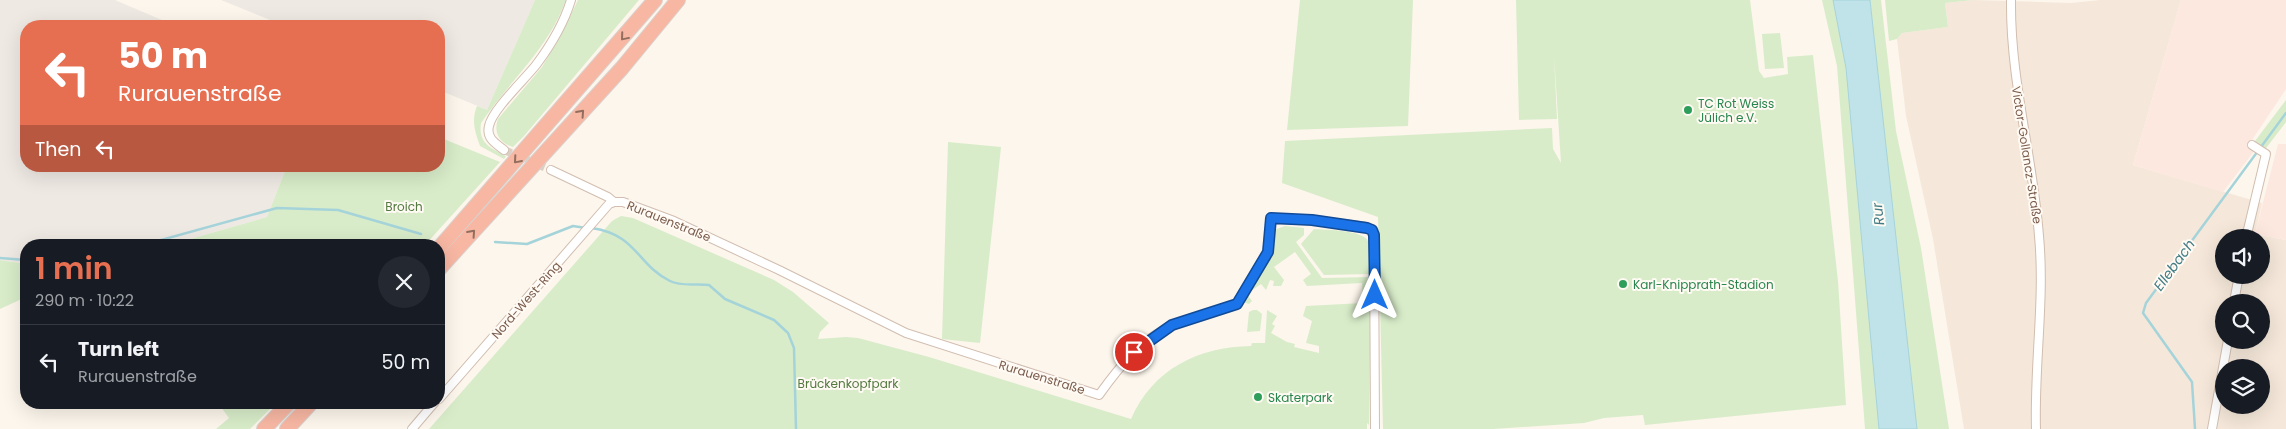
<!DOCTYPE html>
<meta charset="utf-8">
<style>
body{margin:0;font-family:Poppins,sans-serif;background:#242831;color:#f1f3f6;height:100vh;display:flex;flex-direction:column;font-size:19px;white-space:nowrap}
*{box-sizing:border-box;margin:0}
p{font-size:16px;color:#9ea1a6}
.icon{flex:none;width:28px;height:28px;fill:none;stroke:currentColor;stroke-width:2;stroke-linecap:round;stroke-linejoin:round}
.map{position:relative;flex:1;overflow:hidden}
.details{position:absolute;left:20px;top:239px;width:425px;height:170px;display:flex;flex-direction:column;background:#171b24;border-radius:20px;box-shadow:0 5px 20px #0002}
.details>*{flex:none}
.top-card{position:absolute;left:20px;top:20px;width:425px;height:152px;border-radius:20px;box-shadow:0 5px 20px #0002;background:#e76f51;color:#fff;overflow:hidden}
.tools{position:absolute;left:2215px;top:229px;display:grid;gap:10px}
.tools a{display:grid;place-items:center;width:55px;height:55px;border-radius:50%;background:#171b24;box-shadow:0 5px 20px #0002;font-size:25px}
.pin{position:absolute;display:grid;place-items:center;width:42px;height:42px;color:#fff;margin:-21px;border:2px solid #fff;border-radius:50%;box-shadow:0 1px 5px #0007}
.me{position:absolute;width:55px;margin:-28px;rotate:0deg;stroke-linejoin:round;filter:drop-shadow(0 0 4px #0008)}
.turn{display:flex;align-items:center;gap:18px;height:105px;padding:0 15px;font-size:22px}
.turn .icon{width:65px;height:65px;stroke-width:2.5}
.turn b{display:block;font-size:35px;line-height:42px}
.then{display:flex;align-items:center;height:48px;padding:0 15px;background:#0003;gap:10px;font-size:19px}
.round{display:grid;place-items:center;flex:none;width:52px;height:52px;border-radius:26px;background:#242831}
.summary{display:flex;align-items:center;justify-content:space-between;height:85px;padding:0 15px}
h1{font-size:30px;font-weight:600;line-height:38px;color:#e76f51}
ul{padding:0;list-style:none}
li{display:flex;align-items:center;gap:15px;height:75px;padding:0 15px;border-top:1px solid #363941}
li div{flex:1}
li b{display:block;font-size:19px}
li em{font-style:normal}
.map>svg:first-child{display:block}
.residential{fill:#f5e8da;fill-rule:evenodd}
.commercial{fill:#fde8e0}
.industrial{fill:#efe9e4}
.green{fill:#d8ecc9}
.water{fill:#bfe3e8;stroke:#a5d3da}
.lines{fill:none;stroke-linecap:round;stroke-linejoin:round}
.stream{stroke:#a5d3da;stroke-width:2.5}
.street-tunnel{stroke:#dcd0c4;stroke-width:8;stroke-dasharray:8 4;stroke-linecap:butt}
.street-casing{stroke:#d1beb0;stroke-width:10}
.highway-casing{stroke:#dad1cd;stroke-width:16}
.street{stroke:#fff;stroke-width:8}
.highway{stroke:#f7b7a3;stroke-width:14}
.oneway{stroke:#936e5e}
.route-casing{stroke:#114b97;stroke-width:12}
.route{stroke:#1a73e8;stroke-width:9}
.leisure-dot{fill:#2e9e5b;stroke:#fffaf3;stroke-width:2}
.labels{text-anchor:middle;dominant-baseline:central;stroke-width:4;stroke-linejoin:round;paint-order:stroke}
.leisure-label{font-size:12px;fill:#27864d;stroke:#fffaf3;text-anchor:start}
.street-label{font-size:12px;fill:#7a5c4d;stroke:#fffaf3}
.park-label{font-size:12px;fill:#537a41;stroke:#fffaf3}
.water-label{font-size:14px;font-style:italic;fill:#437c86;stroke:#fffaf3}
</style>
<div class="map">
<svg width="2286" height="429" viewBox="0 0 2286 429">
<rect width="100%" height="100%" fill="#fdf6ec"/>
<path class="residential" d="M 1973,0 L 2071,3 L 2100,0 L 2181,0 L 2133,165 L 2262,203 L 2255,234 L 2286,240 L 2286,429 L 1964,429 L 1933,239 L 1906,116 L 1897,39 L 1902,33 L 1948,27 L 1945,3 ZM 2224,238 L 2261,238 L 2261,275 L 2224,275 ZM 2224,302 L 2261,302 L 2261,340 L 2224,340 ZM 2224,368 L 2261,368 L 2261,405 L 2224,405 Z"/>
<g class="commercial">
<path d="M 2181,0 L 2286,0 L 2286,89 L 2248,146 L 2255,150 L 2223,192 L 2133,165 Z"/>
<path d="M 2278,144 L 2286,144 L 2286,240 L 2255,234 Z"/>
</g>
<g class="industrial">
<path d="M 0,0 L 115,0 L 176,26 L 26,26 L 26,166 L 287,166 L 267,217 L 169,245 L 26,245 L 26,264 L 0,260 Z"/>
<path d="M 221,0 L 535,0 L 487,110 L 439,90 L 439,26 L 285,26 Z"/>
</g>
<g class="green">
<path d="M 535,0 L 566,0 C 547,51 510,80 481,123 C 478,143 490,148 506,156 L 504,159 L 480,146 C 475,131 471,121 477,106 L 487,110 Z"/>
<path d="M 578,0 L 639,0 L 524,136 L 513,147 C 500,143 493,133 498,119 L 542,67 L 561,35 Z"/>
<path d="M 1300,0 L 1413,0 L 1408,126 L 1287,130 Z"/>
<path d="M 1516,0 L 1750,0 L 1759,71 L 1764,78 L 1788,74 L 1787,57 L 1813,55 L 1838,281 L 1846,405 L 1645,425 L 1643,415 L 1604,418 L 1584,423 L 1493,429 L 1383,429 L 1378,217 L 1282,183 L 1285,141 L 1552,128 L 1553,149 L 1561,163 L 1554,55 L 1557,119 L 1519,120 Z"/>
<path d="M 1822,0 L 1833,0 L 1846,68 L 1879,429 L 1865,429 L 1837,66 Z"/>
<path d="M 1870,0 L 1881,0 L 1896,131 L 1921,248 L 1949,429 L 1917,429 Z"/>
<path d="M 1885,0 L 1973,0 L 1945,3 L 1948,27 L 1902,33 L 1897,39 L 1889,41 Z"/>
<path d="M 1780,33 L 1784,68 L 1765,69 L 1762,34 Z"/>
<path d="M 2286,100 L 2286,122 L 2263,152 L 2252,145 Z"/>
<path d="M 439,137 L 500,162 L 425,245 L 169,245 L 267,217 L 287,166 L 439,166 Z"/>
<path d="M 948,142 L 1001,147 L 980,343 L 942,339 Z"/>
<path d="M 621,216 L 633,218 L 774,280 L 793,292 L 829,323 L 820,332 L 818,339 L 846,337 L 858,338 L 929,357 L 1131,419 C 1153,369 1198,347 1251,346 L 1252,343 L 1265,343 L 1267,310 L 1277,316 L 1272,324 L 1275,326 L 1271,333 L 1287,342 L 1295,344 L 1294,347 L 1319,353 L 1319,346 L 1306,343 L 1312,321 L 1303,316 L 1306,306 L 1363,303 L 1362,283 L 1307,286 L 1303,280 L 1311,274 L 1295,252 L 1274,267 L 1284,280 L 1281,286 L 1273,286 L 1274,281 L 1270,280 L 1266,290 L 1261,284 L 1247,294 L 1252,301 L 1249,304 L 1243,302 L 1263,267 L 1274,230 L 1285,226 L 1304,228 L 1304,235 L 1296,242 L 1322,278 L 1371,277 L 1369,425 L 1367,423 L 1367,429 L 429,429 L 612,221 Z"/>
<path d="M 1314,229 C 1326,230 1363,230 1368,241 C 1372,251 1371,264 1371,274 L 1324,275 L 1301,244 Z"/>
<path d="M 0,260 L 26,264 L 26,297 L 0,309 Z"/>
<path d="M 1253,310 L 1257,310 L 1262,314 L 1260,331 L 1247,332 L 1249,312 Z"/>
<path d="M 218,403 L 276,403 L 250,429 L 216,429 L 229,418 Z"/>
</g>
<path class="water" d="M 1833,0 L 1870,0 L 1917,429 L 1879,429 L 1846,68 Z"/>
<g class="lines">
<g class="stream">
<path d="M 591,228 C 637,234 637,265 670,281 C 682,287 696,283 709,285 L 725,299 L 774,320 L 788,333 L 794,348 L 796,429"/>
<path d="M 495,242 L 527,244 L 573,226 L 586,228"/>
<path d="M 143,245 L 277,208 L 338,210 L 421,234"/>
<path d="M 0,258 L 26,260"/>
<path d="M 2195,429 L 2192,382 L 2143,313 L 2146,303 L 2286,113"/>
</g>
<path class="street-tunnel" d="M 504,150 L 551,170"/>
<defs>
<g id="street">
<path d="M 2011,0 C 2010,80 2033,157 2039,236 C 2045,300 2034,365 2036,429"/>
<path d="M 504,150 C 495,143 486,138 489,126 C 492,110 525,79 536,65 C 551,45 564,23 571,0"/>
<path d="M 551,170 L 608,197 L 614,202 L 623,202 L 674,221 L 779,270 L 906,333 L 1099,395 C 1119,367 1142,338 1175,324 C 1195,316 1217,312 1237,304 L 1267,253 L 1271,219 L 1312,220 L 1367,227 L 1372,230 L 1374,235 L 1375,429"/>
<path d="M 2246,238 L 2266,154 L 2252,145"/>
<path d="M 2234,302 L 2239,275"/>
<path d="M 439,399 L 609,204 L 614,202"/>
<path d="M 412,429 L 435,402"/>
<path d="M 2212,429 L 2228,340"/>
</g>
<g id="highway">
<path d="M 439,248 L 655,0"/>
<path d="M 439,269 L 622,68 L 678,0"/>
<path d="M 264,429 L 290,402"/>
<path d="M 287,429 L 312,402"/>
</g>
</defs>
<use href="#street" class="street-casing"/>
<use href="#highway" class="highway-casing"/>
<use href="#street" class="street"/>
<use href="#highway" class="highway"/>
</g>
<defs><path id="oneway-chevron" d="M-2-3.5L2.5 0L-2 3.5" fill="none" stroke-width="1.6" stroke-linecap="round" stroke-linejoin="round" transform="scale(1.25)"/></defs>
<g class="oneway">
<use href="#oneway-chevron" transform="translate(624 37) rotate(130)"/>
<use href="#oneway-chevron" transform="translate(581 113) rotate(-48)"/>
<use href="#oneway-chevron" transform="translate(517 160) rotate(131)"/>
<use href="#oneway-chevron" transform="translate(472 233) rotate(-48)"/>
</g>
<g class="lines">
<defs>
<path id="route" d="M 1134,352 L 1172,325 L 1237,304 L 1268,252 L 1271,218 L 1312,220 L 1367,228 L 1372,230 L 1374,235 L 1375,295"/>
</defs>
<use href="#route" class="route-casing"/>
<use href="#route" class="route"/>
</g>
<g class="leisure-dot">
<circle cx="1688" cy="110" r="5"/>
<circle cx="1623" cy="284" r="5"/>
<circle cx="1258" cy="397" r="5"/>
</g>
<g class="labels">
<g class="leisure-label">
<text x="1698" y="103">TC Rot Weiss<tspan x="1698" dy="14">Jülich e.V.</tspan></text>
<text x="1633" y="284">Karl-Knipprath-Stadion</text>
<text x="1268" y="397">Skaterpark</text>
</g>
<g class="street-label">
<text transform="translate(2027 155) rotate(81)">Victor-Gollancz-Straße</text>
<text transform="translate(669 221) rotate(22)">Rurauenstraße</text>
<text transform="translate(526 300) rotate(-49)">Nord-West-Ring</text>
<text transform="translate(1042 377) rotate(17)">Rurauenstraße</text>
</g>
<g class="park-label">
<text x="404" y="206">Broich</text>
<text x="848" y="383">Brückenkopfpark</text>
</g>
<g class="water-label">
<text transform="translate(1878 214) rotate(-96)">Rur</text>
<text transform="translate(2174 265) rotate(-54)">Ellebach</text>
</g>
</g>
</svg>
<div class="tools">
<a><svg class="icon" aria-label="sound" viewBox="0 0 24 24"><path d="M4 9h4l5-4v14l-5-4H4zM17 9q2 3 0 6"/></svg></a>
<a><svg class="icon" aria-label="search" viewBox="0 0 24 24"><circle cx="10" cy="10" r="6"/><path d="M15 15l6 6"/></svg></a>
<a><svg class="icon" aria-label="layers" viewBox="0 0 24 24"><path d="M12 4l9 5-9 5-9-5zM3 14l9 5 9-5"/></svg></a>
</div>
<div class="pin" style="left:1134px;top:352px;background:#d93025"><svg class="icon" aria-label="arrive" viewBox="0 0 24 24"><path d="M6 21V4h12l-3 4 3 4H6"/></svg></div>
<svg class="me" style="left:1375px;top:295px" viewBox="-20 -20 40 40"><path d="M0-17L14 15 0 8-14 15z" fill="#1a73e8" stroke="#fff" stroke-width="4"/></svg>
<div class="top-card">
<div class="turn"><svg class="icon" aria-label="left" viewBox="0 0 24 24"><path d="M17 20v-9H6M10 6l-5 5 5 5"/></svg><div><b>50 m</b>Rurauenstraße</div></div>
<div class="then">Then<svg class="icon" aria-label="left" viewBox="0 0 24 24"><path d="M17 20v-9H6M10 6l-5 5 5 5"/></svg></div>
</div>
<section class="details">
<div class="summary"><div><h1>1 min</h1><p>290 m · 10:22</p></div><a class="round"><svg class="icon" aria-label="close" viewBox="0 0 24 24"><path d="M6 6l12 12M18 6L6 18"/></svg></a></div>
<ul>
<li><svg class="icon" aria-label="left" viewBox="0 0 24 24"><path d="M17 20v-9H6M10 6l-5 5 5 5"/></svg><div><b>Turn left</b><p>Rurauenstraße</p></div><em>50 m</em></li>
</ul>
</section>
</div>
